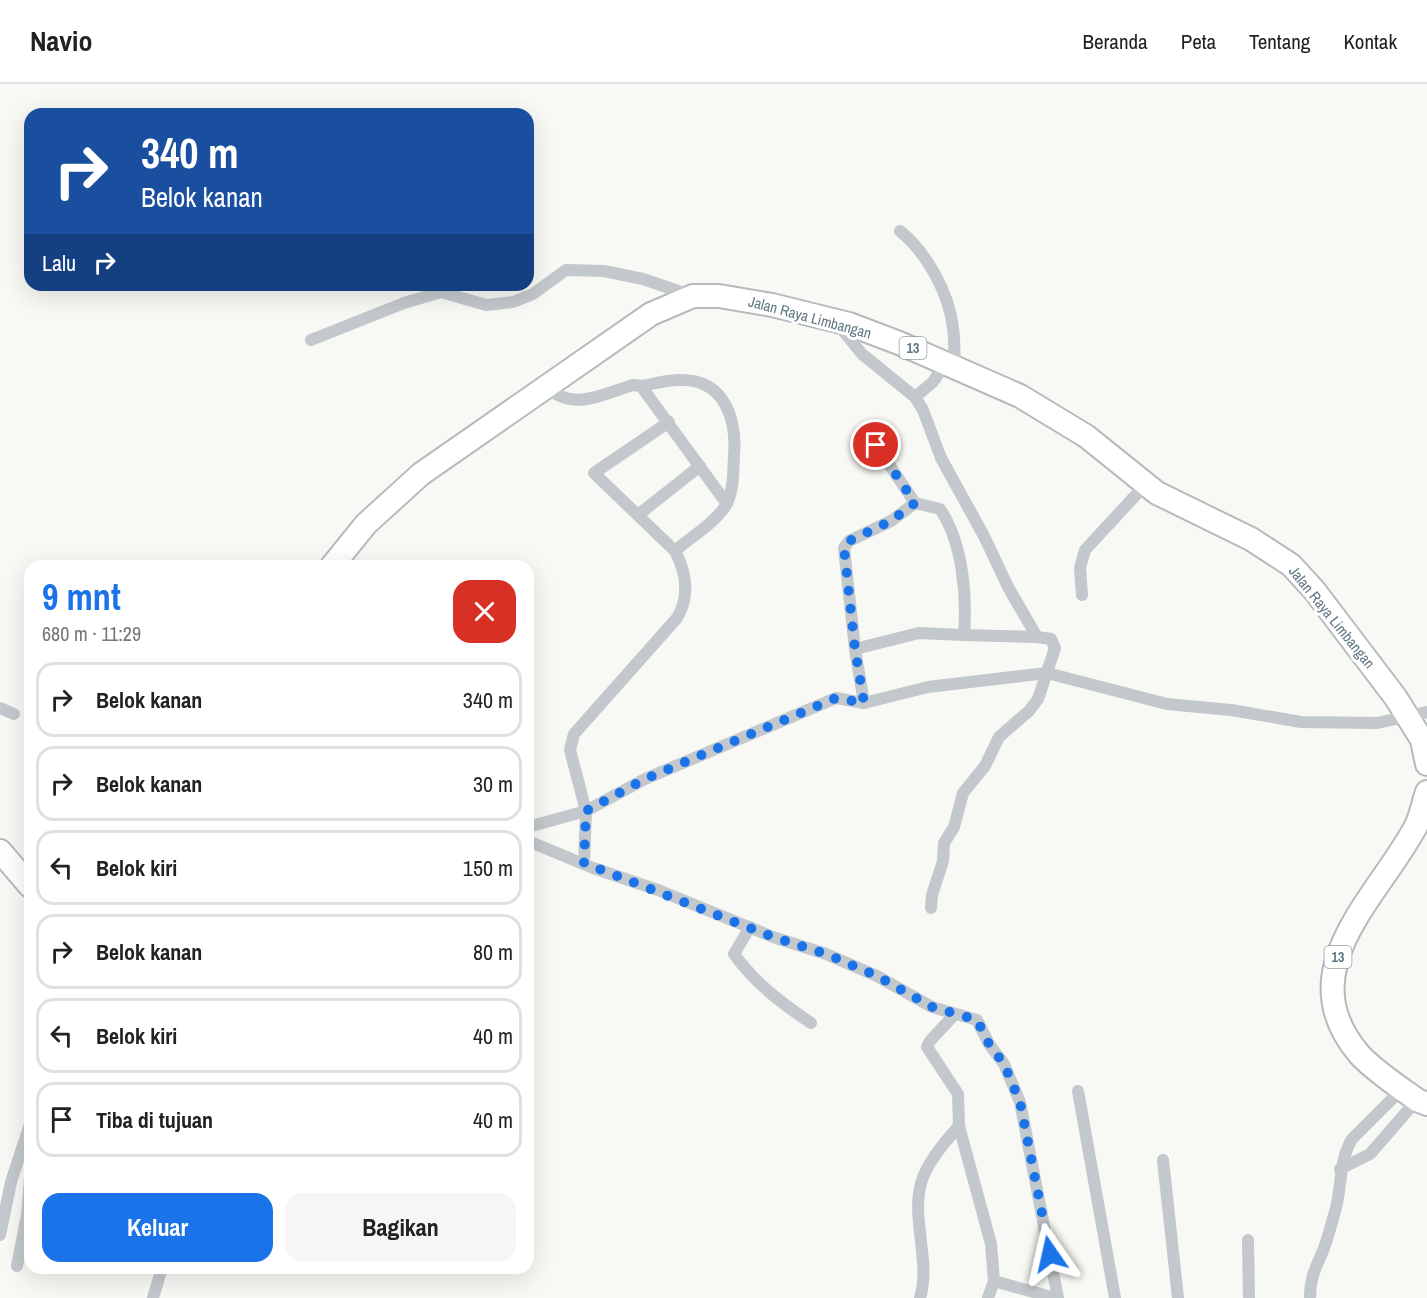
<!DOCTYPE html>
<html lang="id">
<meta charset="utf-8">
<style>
body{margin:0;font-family:"Archivo Narrow",sans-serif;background:#f6f6f6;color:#222;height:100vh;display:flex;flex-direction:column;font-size:22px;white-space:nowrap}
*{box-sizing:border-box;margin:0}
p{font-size:20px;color:#767676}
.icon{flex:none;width:33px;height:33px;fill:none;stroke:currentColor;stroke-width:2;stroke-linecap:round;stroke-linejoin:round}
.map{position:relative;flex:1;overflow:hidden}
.panel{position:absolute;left:24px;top:476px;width:510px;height:714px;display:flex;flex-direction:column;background:#fff;border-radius:18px;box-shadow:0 6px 24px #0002}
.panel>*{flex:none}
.hud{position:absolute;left:24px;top:24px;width:510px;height:183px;border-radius:18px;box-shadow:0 6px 24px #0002;background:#1a4fa0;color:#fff;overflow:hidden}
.pin{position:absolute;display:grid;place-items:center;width:51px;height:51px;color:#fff;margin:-26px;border:3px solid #fff;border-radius:50%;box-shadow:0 2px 6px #0007}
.me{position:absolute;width:66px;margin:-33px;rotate:349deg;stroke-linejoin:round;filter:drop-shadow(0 0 4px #0008)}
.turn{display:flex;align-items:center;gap:21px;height:126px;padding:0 18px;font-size:27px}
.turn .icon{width:78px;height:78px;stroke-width:2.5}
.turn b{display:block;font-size:42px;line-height:51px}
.then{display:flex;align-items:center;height:57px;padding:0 18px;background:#0003;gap:12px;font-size:22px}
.round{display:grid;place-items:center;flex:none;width:63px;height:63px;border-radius:18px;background:#f6f6f6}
.head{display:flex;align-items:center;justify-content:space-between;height:102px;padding:0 18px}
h1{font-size:36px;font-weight:700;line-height:45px;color:#1a73e8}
.action{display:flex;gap:12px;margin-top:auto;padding:12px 18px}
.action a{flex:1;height:69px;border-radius:18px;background:#1a73e8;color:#fff;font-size:24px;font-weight:700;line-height:69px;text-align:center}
.action a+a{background:#f6f6f6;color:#222}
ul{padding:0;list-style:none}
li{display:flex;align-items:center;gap:18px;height:75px;margin:0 12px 9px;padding:0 6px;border:3px solid #e0e0e0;border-radius:18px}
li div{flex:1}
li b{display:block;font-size:22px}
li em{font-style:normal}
header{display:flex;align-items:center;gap:36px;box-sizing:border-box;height:84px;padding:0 30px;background:#fff;border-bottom:2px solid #e0e0e0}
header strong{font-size:28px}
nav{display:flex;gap:33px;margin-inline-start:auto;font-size:21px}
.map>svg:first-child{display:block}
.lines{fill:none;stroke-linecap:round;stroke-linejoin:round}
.highway-casing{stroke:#b5babd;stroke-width:26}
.street{stroke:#c2c8cb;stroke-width:12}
.highway{stroke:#fff;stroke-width:22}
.route{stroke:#1a73e8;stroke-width:10;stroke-dasharray:0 18}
.labels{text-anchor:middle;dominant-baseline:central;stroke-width:6;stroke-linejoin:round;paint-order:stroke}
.shield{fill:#fff;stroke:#90a0a8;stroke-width:1.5}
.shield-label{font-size:14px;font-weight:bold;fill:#607782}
.street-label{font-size:15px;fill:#607782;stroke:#fff}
</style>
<header>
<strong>Navio</strong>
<nav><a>Beranda</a><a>Peta</a><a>Tentang</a><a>Kontak</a></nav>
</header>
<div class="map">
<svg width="1427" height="1214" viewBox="0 0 1427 1214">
<rect width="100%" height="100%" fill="#f8f8f4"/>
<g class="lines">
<defs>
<g id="highway">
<path d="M 332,482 L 366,440 L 421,390 L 651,230 L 693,212 L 719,212 L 772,221 L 849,240 L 899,259 L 1020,312 L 1086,352 L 1157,409 L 1251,455 L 1291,481 L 1314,506 L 1396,614 L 1422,656 L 1427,680"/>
<path d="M 1427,708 C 1423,719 1421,732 1416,742 C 1378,814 1288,886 1359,970 C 1373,986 1399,1003 1417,1016 L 1427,1020"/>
<path d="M 0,767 L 30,802"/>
</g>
</defs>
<use href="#highway" class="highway-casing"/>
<g class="street">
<path d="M 900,147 C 927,169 949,209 953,244 C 955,257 954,270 955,282"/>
<path d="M 836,238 L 862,270 L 915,313 L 923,326 L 941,374 L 984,452 L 1008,503 L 1037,553 L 964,551 C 967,512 963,459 940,425 L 915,419 L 876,361"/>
<path d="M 311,256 L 404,219 L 441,208 L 486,221 L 513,218 L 533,210 L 566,186 L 604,187 L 643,195 L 693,212"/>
<path d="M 545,302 C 574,328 599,311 633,301 L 641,302 L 727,420"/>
<path d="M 641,302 C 654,300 669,295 682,296 C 725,296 737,336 734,372 C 733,388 734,407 726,421 C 715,439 691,453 675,467"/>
<path d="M 915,313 L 933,298 L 946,278"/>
<path d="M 638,431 L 700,382"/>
<path d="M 1082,511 L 1080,484 L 1085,466 L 1146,400"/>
<path d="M 855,565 L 919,549 L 964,551"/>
<path d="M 864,619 L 855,565 L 844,464 L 849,457 L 891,437 L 915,419"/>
<path d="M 0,624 L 14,630"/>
<path d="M 528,743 L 586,727 L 645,695 L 836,614 L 864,619 L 928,603 L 1047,589 L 1167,620 L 1231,626 L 1301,638 L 1377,639 L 1427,628"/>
<path d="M 528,757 L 593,784 L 658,806 L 773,853 L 826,870 L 877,892 L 932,923 L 977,936 L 989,960 L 1004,980 L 1020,1018 L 1058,1214"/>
<path d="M 584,779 L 586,727 L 570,666 L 574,650 L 677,534 C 690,512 686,488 675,467 L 594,389 L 669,338"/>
<path d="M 931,824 L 932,811 L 943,777 L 944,759 L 954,743 L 963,709 L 985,682 L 999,653 L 1029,627 L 1038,615 L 1055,564 L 1051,555 L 1037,553"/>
<path d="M 750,843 L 734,870 C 755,899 781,919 811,939"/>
<path d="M 955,930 L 930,957 L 927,963 L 958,1010 L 959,1042 L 991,1160 L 994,1197 L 988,1214"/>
<path d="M 1078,1007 L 1115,1214"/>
<path d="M 1163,1076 L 1178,1214"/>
<path d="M 1340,1085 L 1370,1070 L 1417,1016"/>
<path d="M 0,1151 L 11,1098 L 30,1040"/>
<path d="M 1248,1156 L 1249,1214"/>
<path d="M 17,1182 L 27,1131 L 30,1093"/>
<path d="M 994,1197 L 1055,1214"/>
<path d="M 153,1214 L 162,1184"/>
<path d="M 920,1214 C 931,1177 911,1136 921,1099 C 927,1078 945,1058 959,1042"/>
<path d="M 1310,1214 C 1310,1192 1316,1184 1324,1164 C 1329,1151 1332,1137 1336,1124 C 1342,1100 1339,1077 1352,1055 L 1402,1005"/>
</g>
<use href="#highway" class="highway"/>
</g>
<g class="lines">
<path class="route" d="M 876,361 L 915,419 L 891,437 L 849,457 L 844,464 L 855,565 L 864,619 L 836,614 L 645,695 L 586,727 L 584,779 L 773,853 L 826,870 L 877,892 L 932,923 L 977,936 L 989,960 L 1004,980 L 1020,1018 L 1050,1170"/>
</g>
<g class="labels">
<g class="shield">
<rect x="899.5" y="253" width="27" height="22" rx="4.5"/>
<rect x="1324.5" y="862" width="27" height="22" rx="4.5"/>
</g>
<g class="shield-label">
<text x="913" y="264">13</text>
<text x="1338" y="873">13</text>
</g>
<g class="street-label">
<text transform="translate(810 233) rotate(15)">Jalan Raya Limbangan</text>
<text transform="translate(1332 533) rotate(51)">Jalan Raya Limbangan</text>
</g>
</g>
</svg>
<div class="pin" style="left:876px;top:361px;background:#d93025"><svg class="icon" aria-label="arrive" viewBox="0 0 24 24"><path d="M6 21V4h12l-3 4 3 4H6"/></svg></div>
<svg class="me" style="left:1050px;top:1170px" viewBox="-20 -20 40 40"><path d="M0-17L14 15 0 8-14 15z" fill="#1a73e8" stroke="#fff" stroke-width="4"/></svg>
<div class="hud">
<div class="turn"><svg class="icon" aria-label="right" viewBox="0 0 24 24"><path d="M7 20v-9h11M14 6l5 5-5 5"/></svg><div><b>340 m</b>Belok kanan</div></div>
<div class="then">Lalu<svg class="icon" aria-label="right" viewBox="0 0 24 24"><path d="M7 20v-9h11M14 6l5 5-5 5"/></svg></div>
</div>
<section class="panel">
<div class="head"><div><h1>9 mnt</h1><p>680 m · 11:29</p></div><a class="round" style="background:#d93025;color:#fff"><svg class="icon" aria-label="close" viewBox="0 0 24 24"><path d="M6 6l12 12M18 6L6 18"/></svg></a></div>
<ul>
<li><svg class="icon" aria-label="right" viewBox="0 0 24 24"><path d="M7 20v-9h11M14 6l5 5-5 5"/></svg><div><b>Belok kanan</b></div><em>340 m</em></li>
<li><svg class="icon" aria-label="right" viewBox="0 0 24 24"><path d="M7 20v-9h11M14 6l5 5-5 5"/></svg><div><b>Belok kanan</b></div><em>30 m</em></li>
<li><svg class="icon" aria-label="left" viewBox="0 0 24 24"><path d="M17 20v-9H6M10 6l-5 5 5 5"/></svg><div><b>Belok kiri</b></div><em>150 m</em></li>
<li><svg class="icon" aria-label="right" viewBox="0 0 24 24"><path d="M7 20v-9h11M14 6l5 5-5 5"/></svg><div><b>Belok kanan</b></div><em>80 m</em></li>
<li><svg class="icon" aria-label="left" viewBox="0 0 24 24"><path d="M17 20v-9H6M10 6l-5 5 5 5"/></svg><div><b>Belok kiri</b></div><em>40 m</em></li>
<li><svg class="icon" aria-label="arrive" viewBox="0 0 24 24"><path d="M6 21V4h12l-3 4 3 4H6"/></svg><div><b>Tiba di tujuan</b></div><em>40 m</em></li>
</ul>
<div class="action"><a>Keluar</a><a>Bagikan</a></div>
</section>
</div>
